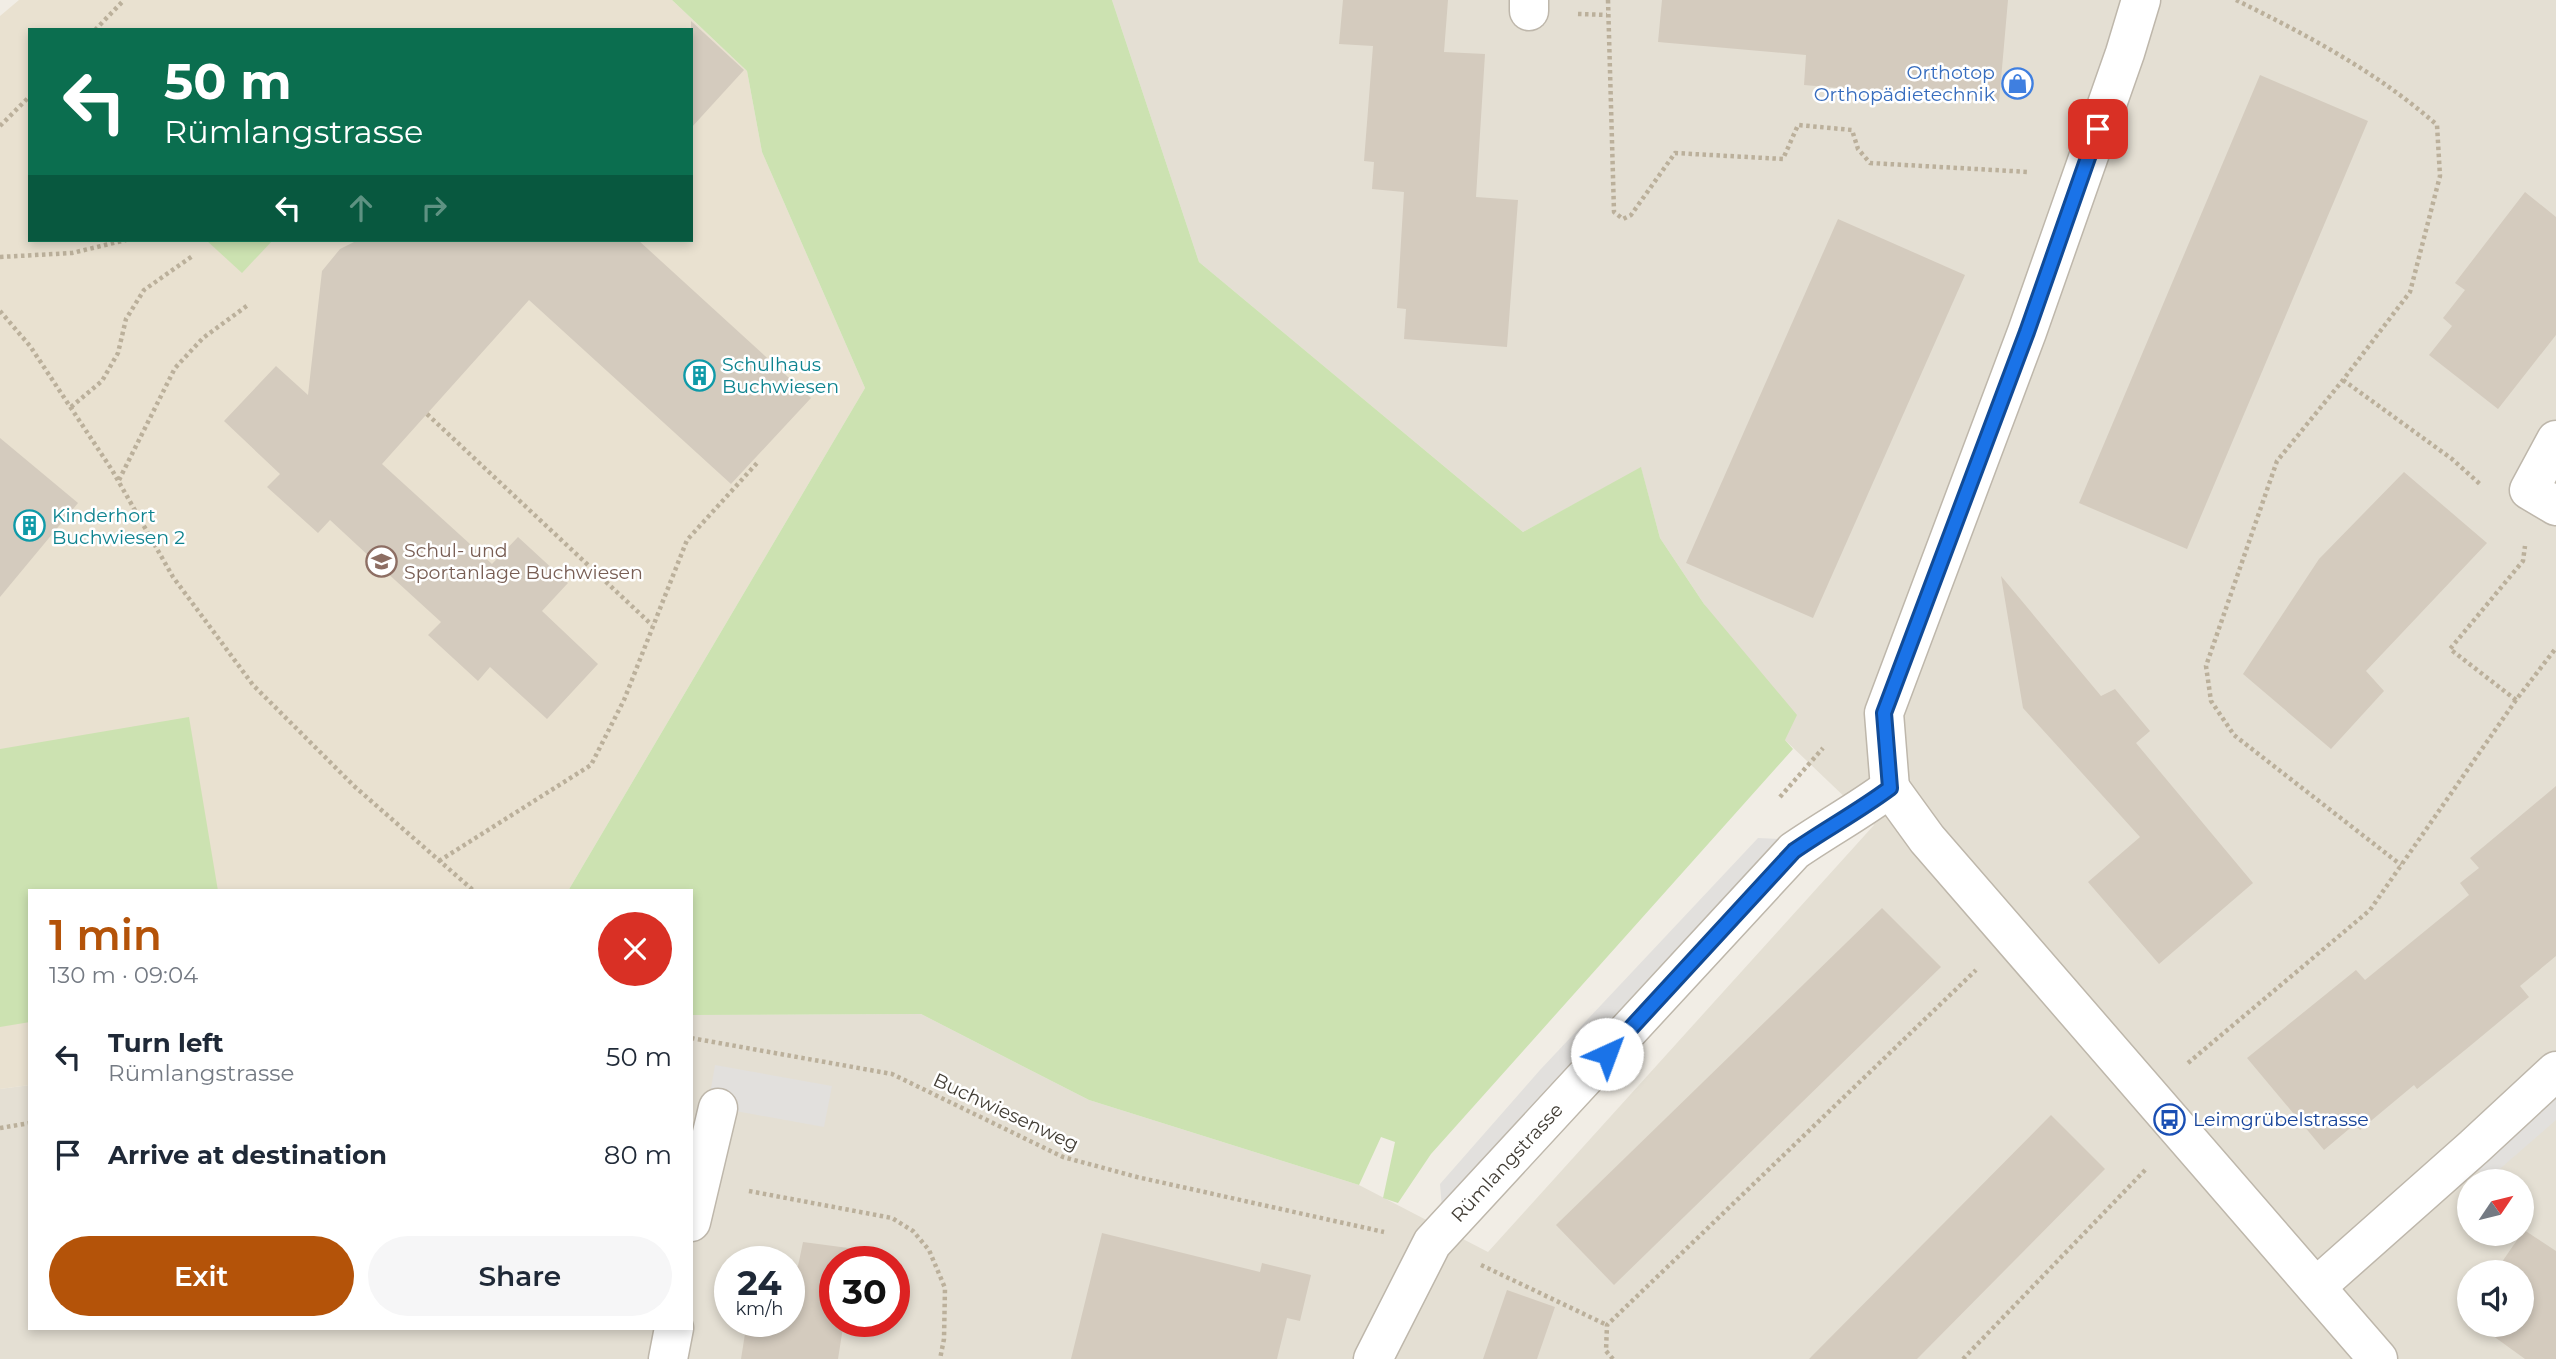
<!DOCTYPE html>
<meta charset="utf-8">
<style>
body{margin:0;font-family:Montserrat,sans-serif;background:#f6f6f7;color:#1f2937;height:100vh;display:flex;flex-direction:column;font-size:26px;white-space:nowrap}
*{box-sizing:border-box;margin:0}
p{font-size:23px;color:#747a83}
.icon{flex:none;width:38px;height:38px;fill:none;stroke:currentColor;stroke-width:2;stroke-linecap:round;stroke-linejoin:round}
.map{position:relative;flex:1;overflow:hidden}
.sheet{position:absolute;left:28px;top:889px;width:665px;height:441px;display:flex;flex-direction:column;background:#fff;border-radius:0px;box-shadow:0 4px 10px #0003}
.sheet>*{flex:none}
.banner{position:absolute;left:28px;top:28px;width:665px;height:214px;border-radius:0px;box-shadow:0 4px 10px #0003;background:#0b6e4f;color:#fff;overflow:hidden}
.needle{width:46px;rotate:55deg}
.fabs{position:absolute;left:2457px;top:1169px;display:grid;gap:14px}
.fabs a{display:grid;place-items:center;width:77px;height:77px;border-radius:50%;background:#fff;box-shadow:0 4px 10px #0003;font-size:35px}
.speed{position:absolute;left:714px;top:1246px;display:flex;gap:14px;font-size:35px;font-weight:700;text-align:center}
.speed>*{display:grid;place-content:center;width:91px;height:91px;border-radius:50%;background:#fff;box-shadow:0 4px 10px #0003;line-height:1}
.speed small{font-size:18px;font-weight:400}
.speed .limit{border:10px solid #d22;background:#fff;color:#111}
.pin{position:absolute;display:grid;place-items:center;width:60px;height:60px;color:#fff;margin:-30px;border-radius:14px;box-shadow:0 4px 10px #0006}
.me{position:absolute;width:77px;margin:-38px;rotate:43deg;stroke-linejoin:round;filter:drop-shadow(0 0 5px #0008)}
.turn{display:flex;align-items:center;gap:24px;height:147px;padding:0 21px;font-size:32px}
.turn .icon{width:91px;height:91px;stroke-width:2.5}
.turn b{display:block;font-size:49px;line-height:60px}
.lanes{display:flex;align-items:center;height:66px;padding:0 21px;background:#0003;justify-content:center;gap:35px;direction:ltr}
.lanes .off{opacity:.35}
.round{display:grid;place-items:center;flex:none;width:74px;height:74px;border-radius:37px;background:#f6f6f7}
.overview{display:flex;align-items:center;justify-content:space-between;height:119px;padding:0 21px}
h1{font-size:42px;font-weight:600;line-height:52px;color:#b45309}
.cta{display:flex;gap:14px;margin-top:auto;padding:14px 21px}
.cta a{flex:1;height:80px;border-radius:42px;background:#b45309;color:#fff;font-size:28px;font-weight:600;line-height:80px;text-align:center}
.cta a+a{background:#f6f6f7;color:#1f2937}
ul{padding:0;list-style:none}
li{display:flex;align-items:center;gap:21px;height:98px;padding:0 21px}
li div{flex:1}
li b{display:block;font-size:26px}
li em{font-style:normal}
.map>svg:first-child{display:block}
.residential{fill:#e4dfd3;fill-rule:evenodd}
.education{fill:#e9e1d0;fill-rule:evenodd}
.green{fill:#cce2b1}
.parking{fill:#e2e0dd}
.building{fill:#d4cbbe}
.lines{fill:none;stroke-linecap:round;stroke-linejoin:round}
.minor-casing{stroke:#beb7ab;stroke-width:41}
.path{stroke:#bbb09b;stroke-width:4.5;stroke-dasharray:3.5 3.5;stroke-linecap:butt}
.minor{stroke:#fff;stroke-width:38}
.route-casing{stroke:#114b97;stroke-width:18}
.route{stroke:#1a73e8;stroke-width:12}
.labels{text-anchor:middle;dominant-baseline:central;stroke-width:5;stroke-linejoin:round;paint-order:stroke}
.shop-label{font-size:19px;fill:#366cbe;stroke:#fff;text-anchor:end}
.culture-label{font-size:19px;fill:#0d838f;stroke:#fff;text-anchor:start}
.education-label{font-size:19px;fill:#785e54;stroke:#fff;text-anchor:start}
.street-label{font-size:19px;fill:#423d35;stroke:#fff}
.transit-label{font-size:19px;fill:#164399;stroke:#fff;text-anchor:start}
</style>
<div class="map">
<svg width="2556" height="1359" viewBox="0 0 2556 1359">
<rect width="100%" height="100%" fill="#f1ede5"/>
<path class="residential" d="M 1112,0 L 2556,0 L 2556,1359 L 0,1359 L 0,1089 L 30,1085 L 30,1328 L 691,1328 L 691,1015 L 921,1014 L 1089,1100 L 1359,1185 L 1488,1252 L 1874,825 L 1785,740 L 1704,604 L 1660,538 L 1641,468 L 1523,532 L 1199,262 ZM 2469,1181 L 2522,1181 L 2522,1234 L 2469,1234 ZM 730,1262 L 789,1262 L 789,1321 L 730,1321 ZM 835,1262 L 894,1262 L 894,1321 L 835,1321 ZM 2469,1272 L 2522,1272 L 2522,1325 L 2469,1325 Z"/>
<path class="education" d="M 19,0 L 672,0 L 747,71 L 762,152 L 865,388 L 568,891 L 30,891 L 30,1085 L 0,1089 L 0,16 ZM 30,30 L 691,30 L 691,240 L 30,240 Z"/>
<g class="green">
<path d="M 672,0 L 1112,0 L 1199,262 L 1523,532 L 1641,467 L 1660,538 L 1704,604 L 1797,715 L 1785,740 L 1793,749 L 1431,1154 L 1398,1203 L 1383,1198 L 1395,1142 L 1381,1137 L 1359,1185 L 1089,1100 L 921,1014 L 691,1015 L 691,891 L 568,891 L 865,388 L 762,152 L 747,71 Z"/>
<path d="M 206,240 L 273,240 L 242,273 Z"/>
<path d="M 189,717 L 218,891 L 30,891 L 30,1022 L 0,1027 L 0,749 Z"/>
</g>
<g class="parking">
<path d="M 1758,838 L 1781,839 L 1554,1082 L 1442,1208 L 1440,1184 L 1540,1070 Z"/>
<path d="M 715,1065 L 832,1086 L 824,1127 L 708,1106 Z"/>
<path d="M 2556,1097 L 2556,1120 L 2487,1180 L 2475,1166 Z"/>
</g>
<g class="building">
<path d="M 1343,0 L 1448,0 L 1444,52 L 1485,54 L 1476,197 L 1518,200 L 1507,347 L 1404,339 L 1406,309 L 1397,308 L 1404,192 L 1372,189 L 1374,162 L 1364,161 L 1373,46 L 1339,44 Z"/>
<path d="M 1662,0 L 2008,0 L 1999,102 L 1804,85 L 1806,55 L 1658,42 Z"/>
<path d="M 691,21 L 744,70 L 691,128 Z"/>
<path d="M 2260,75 L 2368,121 L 2187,549 L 2079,503 Z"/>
<path d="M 2525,192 L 2556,217 L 2556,335 L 2498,409 L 2429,355 L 2452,326 L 2443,318 L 2465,290 L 2455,283 Z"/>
<path d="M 1838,219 L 1965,275 L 1813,618 L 1686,563 Z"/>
<path d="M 358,240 L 638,240 L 811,398 L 731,484 L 529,300 L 382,464 L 492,564 L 518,537 L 568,583 L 542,611 L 598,664 L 547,719 L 490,667 L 478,681 L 428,635 L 441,622 L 384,570 L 330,520 L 318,533 L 267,487 L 280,474 L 224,421 L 276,366 L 308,395 L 322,271 L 340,249 Z"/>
<path d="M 0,438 L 78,503 L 0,597 Z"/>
<path d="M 2404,472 L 2487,543 L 2366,671 L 2384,691 L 2331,749 L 2243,674 L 2319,559 Z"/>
<path d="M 2001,576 L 2101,696 L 2115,689 L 2150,731 L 2136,743 L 2253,883 L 2159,964 L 2088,882 L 2140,837 L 2023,708 Z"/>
<path d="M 2556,786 L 2556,956 L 2520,986 L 2529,997 L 2470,1046 L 2417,1089 L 2414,1085 L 2360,1130 L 2355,1124 L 2324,1150 L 2247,1058 L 2356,970 L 2365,980 L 2469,895 L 2460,883 L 2479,868 L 2470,858 Z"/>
<path d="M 1882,908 L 1941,967 L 1614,1285 L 1556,1225 Z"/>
<path d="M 2051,1115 L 2105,1169 L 1917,1359 L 1809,1359 Z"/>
<path d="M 2524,1230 L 2556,1251 L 2556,1359 L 2525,1359 L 2478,1325 L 2522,1325 L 2522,1272 L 2495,1272 Z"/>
<path d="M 1102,1233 L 1260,1272 L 1262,1263 L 1311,1275 L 1300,1321 L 1287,1318 L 1277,1359 L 1071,1359 Z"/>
<path d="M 803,1242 L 856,1249 L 854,1262 L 835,1262 L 835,1321 L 844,1321 L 838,1359 L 741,1359 L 747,1321 L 789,1321 L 789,1265 L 798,1266 Z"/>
<path d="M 1507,1290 L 1555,1307 L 1537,1359 L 1483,1359 Z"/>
</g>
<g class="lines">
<defs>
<g id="minor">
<path d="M 1529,11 L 1529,0"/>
<path d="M 2556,440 L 2529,490 L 2556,506"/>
<path d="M 1890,788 L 1884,713 L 2027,332 L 2125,53 L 2141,0"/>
<path d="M 1890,788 L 1927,839 L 2378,1359"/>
<path d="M 691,1222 L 718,1108"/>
<path d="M 2316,1287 L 2474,1147 L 2556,1071"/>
<path d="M 668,1359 L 674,1328"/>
<path id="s1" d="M 1373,1359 L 1432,1243 L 1794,851 C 1826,829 1859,811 1890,788"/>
</g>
</defs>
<use href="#minor" class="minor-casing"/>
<g class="path">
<path d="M 1608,0 L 1614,212 L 1623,219 L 1631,215 L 1675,153 L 1783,159 L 1798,125 L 1852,130 L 1858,149 L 1870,163 L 2029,172"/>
<path d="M 2236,0 C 2307,35 2377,72 2437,125 L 2440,176 L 2410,292 L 2343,380 L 2277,461 L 2206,666 L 2211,701 L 2234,735 L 2401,865"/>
<path d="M 1578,14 L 1607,15"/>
<path d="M 95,30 L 124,0"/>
<path d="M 0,126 L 30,96"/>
<path d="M 0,257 L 72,253 L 126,240"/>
<path d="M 0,311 L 30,346 L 112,470 L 173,577 L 253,685 L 354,786 L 474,891"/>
<path d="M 2343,380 L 2452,459 L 2481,485"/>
<path d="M 71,407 L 102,381 L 118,353 L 126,319 L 144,290 L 194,255"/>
<path d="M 427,414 L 652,625"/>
<path d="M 119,480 L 175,368 L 203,338 L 248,305"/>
<path d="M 2516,700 L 2450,649 L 2523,561 L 2525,546"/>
<path d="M 1780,797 L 1823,748"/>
<path d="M 439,861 L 591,765 L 624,700 L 687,540 L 757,463"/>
<path d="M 691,1038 L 892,1074 L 1063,1157 L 1137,1177 L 1384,1232"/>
<path d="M 2188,1063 L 2370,910 L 2516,700 L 2556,648"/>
<path d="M 0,1128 L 30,1123"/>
<path d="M 749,1191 L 892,1218 L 913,1231 L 929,1250 L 945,1288 L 944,1339 L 940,1359"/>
<path d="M 1481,1265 L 1607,1325"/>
<path d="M 1613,1359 L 1606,1351 L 1607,1325 L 1976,970"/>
<path d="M 1963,1359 L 2147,1168"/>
</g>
<use href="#minor" class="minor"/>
</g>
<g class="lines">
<defs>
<path id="route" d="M 1607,1054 L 1794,851 C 1826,829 1859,811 1890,788 L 1884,713 L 2027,332 L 2098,129"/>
</defs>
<use href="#route" class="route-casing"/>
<use href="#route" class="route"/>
</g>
<defs>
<symbol id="shop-ring" viewBox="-11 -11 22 22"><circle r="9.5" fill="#fff" stroke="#3f7fe0" stroke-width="1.5"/><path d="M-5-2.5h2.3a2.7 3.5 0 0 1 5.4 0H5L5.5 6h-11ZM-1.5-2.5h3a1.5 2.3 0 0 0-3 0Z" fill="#3f7fe0"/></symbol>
<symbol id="building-ring" viewBox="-11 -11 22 22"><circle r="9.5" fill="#fff" stroke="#0f9aa8" stroke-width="1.5"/><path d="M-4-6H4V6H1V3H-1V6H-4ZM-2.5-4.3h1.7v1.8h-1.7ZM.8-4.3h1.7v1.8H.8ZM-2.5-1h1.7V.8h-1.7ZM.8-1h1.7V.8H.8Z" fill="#0f9aa8"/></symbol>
<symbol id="school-ring" viewBox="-11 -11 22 22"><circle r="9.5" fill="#fff" stroke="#8d6e63" stroke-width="1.5"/><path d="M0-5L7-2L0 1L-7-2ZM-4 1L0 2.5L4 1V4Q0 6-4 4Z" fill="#8d6e63"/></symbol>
<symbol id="bus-ring" viewBox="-11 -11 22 22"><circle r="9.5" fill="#fff" stroke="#1a4fb4" stroke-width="1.5"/><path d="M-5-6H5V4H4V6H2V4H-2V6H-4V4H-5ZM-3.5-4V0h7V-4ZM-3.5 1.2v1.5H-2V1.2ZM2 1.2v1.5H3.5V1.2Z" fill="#1a4fb4"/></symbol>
</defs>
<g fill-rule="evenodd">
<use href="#shop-ring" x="2000" y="66" width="35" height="35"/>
<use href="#building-ring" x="682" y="358" width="35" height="35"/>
<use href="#building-ring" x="12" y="508" width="35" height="35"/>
<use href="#school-ring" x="364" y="544" width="35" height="35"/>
<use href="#bus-ring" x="2152" y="1102" width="35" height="35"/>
</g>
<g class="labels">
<g class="shop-label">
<text x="1995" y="72">Orthotop<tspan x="1995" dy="22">Orthopädietechnik</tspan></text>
</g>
<g class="culture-label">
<text x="722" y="364">Schulhaus<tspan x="722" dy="22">Buchwiesen</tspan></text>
<text x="52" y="515">Kinderhort<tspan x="52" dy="22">Buchwiesen 2</tspan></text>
</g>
<g class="education-label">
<text x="404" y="550">Schul- und<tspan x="404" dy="22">Sportanlage Buchwiesen</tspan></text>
</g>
<g class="street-label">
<text transform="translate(1006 1112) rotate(25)">Buchwiesenweg</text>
<text stroke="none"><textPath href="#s1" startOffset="240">Rümlangstrasse</textPath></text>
</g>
<g class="transit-label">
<text x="2193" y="1119">Leimgrübelstrasse</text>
</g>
</g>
</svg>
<div class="fabs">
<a><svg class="needle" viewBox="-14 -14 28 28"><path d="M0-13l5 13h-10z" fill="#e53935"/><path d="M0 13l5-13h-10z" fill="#747a83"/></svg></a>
<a><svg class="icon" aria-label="sound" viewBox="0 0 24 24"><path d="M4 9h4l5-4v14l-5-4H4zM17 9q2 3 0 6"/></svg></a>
</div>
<div class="speed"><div>24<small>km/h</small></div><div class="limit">30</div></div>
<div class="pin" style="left:2098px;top:129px;background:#d93025"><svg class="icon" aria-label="arrive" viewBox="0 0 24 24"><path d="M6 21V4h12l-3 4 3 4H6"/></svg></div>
<svg class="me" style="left:1607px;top:1054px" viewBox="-20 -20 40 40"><circle r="19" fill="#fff"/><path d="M0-13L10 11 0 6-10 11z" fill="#1a73e8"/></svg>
<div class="banner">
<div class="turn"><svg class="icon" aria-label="left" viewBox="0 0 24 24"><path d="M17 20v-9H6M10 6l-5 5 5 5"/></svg><div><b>50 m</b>Rümlangstrasse</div></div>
<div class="lanes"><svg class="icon" aria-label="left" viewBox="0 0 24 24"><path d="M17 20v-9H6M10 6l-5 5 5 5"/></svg><svg class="icon off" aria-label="ahead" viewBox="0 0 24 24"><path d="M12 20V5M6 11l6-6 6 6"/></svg><svg class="icon off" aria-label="right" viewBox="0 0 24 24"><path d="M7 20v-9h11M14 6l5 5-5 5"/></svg></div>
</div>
<section class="sheet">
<div class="overview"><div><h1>1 min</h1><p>130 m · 09:04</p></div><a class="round" style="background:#d93025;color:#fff"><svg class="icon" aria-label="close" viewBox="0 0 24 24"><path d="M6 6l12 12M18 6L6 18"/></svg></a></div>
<ul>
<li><svg class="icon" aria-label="left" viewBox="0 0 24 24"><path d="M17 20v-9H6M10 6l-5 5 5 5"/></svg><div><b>Turn left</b><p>Rümlangstrasse</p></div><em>50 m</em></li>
<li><svg class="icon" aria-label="arrive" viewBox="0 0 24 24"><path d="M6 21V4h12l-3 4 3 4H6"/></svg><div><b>Arrive at destination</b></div><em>80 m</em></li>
</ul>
<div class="cta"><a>Exit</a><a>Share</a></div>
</section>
</div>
